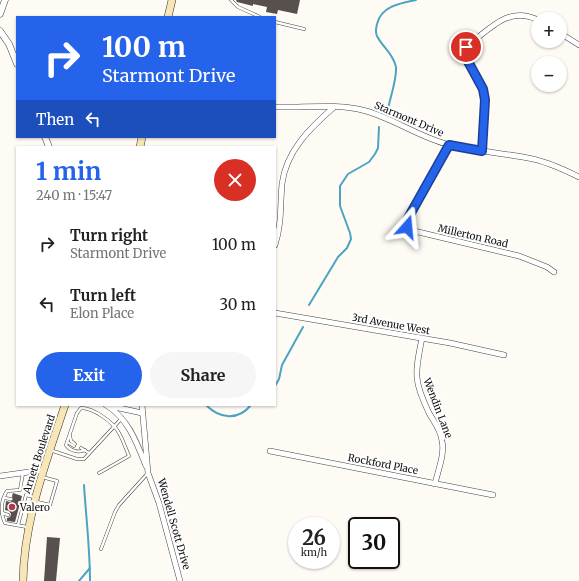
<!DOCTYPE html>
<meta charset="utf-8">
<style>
body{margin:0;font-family:Merriweather,serif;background:#f6f6f6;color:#222;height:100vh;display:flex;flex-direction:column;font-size:15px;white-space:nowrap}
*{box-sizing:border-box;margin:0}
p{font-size:13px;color:#767676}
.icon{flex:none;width:22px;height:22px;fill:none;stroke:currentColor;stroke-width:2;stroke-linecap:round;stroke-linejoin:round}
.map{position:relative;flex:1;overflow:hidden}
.drawer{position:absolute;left:16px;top:146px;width:260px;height:260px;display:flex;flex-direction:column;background:#fff;border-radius:0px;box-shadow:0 1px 3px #0004}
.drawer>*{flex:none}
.guide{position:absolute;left:16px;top:16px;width:260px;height:122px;border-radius:0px;box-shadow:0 1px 3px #0004;background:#2563eb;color:#fff;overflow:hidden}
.buttons{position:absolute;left:531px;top:12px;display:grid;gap:8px}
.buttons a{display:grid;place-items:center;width:36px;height:36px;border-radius:50%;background:#fff;box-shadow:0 1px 3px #0004;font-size:20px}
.speed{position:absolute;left:288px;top:517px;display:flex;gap:8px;font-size:20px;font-weight:700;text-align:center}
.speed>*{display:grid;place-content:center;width:52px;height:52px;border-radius:50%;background:#fff;box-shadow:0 1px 3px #0004;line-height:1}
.speed small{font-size:10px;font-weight:400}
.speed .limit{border:2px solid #111;border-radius:6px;background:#fff;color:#111}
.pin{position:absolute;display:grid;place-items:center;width:34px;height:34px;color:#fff;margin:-17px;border:2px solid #fff;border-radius:50%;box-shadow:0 1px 4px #0007}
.me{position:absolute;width:44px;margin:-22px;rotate:18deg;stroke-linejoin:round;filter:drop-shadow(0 0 3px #0008)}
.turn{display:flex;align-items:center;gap:14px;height:84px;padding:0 20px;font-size:18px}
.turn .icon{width:52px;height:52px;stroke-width:2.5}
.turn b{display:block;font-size:28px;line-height:34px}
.then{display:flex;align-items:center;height:38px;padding:0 20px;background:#0003;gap:8px;font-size:15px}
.round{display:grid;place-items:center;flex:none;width:42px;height:42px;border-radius:21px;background:#f6f6f6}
.summary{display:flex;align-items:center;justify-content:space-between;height:68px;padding:0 20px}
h1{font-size:24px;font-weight:700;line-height:30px;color:#2563eb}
.action{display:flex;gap:8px;margin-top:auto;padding:8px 20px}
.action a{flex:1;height:46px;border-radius:24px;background:#2563eb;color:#fff;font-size:16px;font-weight:700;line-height:46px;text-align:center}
.action a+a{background:#f6f6f6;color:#222}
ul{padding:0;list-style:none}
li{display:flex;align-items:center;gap:12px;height:60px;padding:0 20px}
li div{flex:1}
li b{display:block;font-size:15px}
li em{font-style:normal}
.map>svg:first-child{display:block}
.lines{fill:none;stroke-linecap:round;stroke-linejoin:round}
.stream{stroke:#4ba4c1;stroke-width:2}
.building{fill:#58504e}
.service-casing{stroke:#434343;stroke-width:3.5}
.minor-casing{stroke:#434343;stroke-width:6}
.tertiary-casing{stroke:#434343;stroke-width:7}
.secondary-casing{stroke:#323232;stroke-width:8}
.service{stroke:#fff;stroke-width:2.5}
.minor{stroke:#fff;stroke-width:5}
.tertiary{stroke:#fff;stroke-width:6}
.secondary{stroke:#f7e6b6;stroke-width:7}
.route-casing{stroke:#184099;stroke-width:10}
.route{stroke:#2563eb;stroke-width:7}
.poi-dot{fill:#b4354e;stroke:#fff;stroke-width:1.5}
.labels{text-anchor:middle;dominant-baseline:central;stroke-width:4;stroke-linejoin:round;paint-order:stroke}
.street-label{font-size:10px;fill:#101010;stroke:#fff}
.poi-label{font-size:10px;fill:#101010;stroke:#fff;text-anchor:start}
</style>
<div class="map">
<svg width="579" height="581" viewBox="0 0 579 581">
<rect width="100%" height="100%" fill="#fefbf5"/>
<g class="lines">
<g class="stream">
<path d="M 388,109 C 390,98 397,79 396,67 C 393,53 383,48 377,36 C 375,32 376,28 377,24 C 381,6 401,3 416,0"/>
<path d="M 309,305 L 338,257 L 347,248 L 351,239 L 350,233 L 340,206 L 340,186 L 348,174 L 369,162 L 375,154 L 378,148 L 379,127"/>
<path d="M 275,386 L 279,379 L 282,365 L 303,327"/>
<path d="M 206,405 C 220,419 238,421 251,405"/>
<path d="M 84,485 C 86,517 90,549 90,581"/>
<path d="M 79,581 L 90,568"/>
</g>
</g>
<g class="building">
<path d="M 236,0 L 300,0 L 297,14 L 278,10 L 277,14 L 266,12 L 267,7 L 253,4 L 253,6 L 237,2 Z"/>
<path d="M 13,493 L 22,496 L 15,522 L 7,521 L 7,518 L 10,517 L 11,514 L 9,511 L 5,510 L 6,501 L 10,502 L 13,500 L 12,496 Z"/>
<path d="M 47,537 L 60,538 L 56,581 L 44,581 Z"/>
</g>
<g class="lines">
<defs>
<g id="service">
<path d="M 231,0 L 238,7 L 260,17"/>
<path d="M 275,22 L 304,29"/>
<path d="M 70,436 L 71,441 L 75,444"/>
<path d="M 67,442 L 74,446"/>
<path d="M 81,448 L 89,453"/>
<path d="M 50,450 L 77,459 L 84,459 L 122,418"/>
<path d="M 85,450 C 79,453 70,451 66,445 L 77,413 L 81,408 C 94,408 113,422 119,433 C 123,440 126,449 129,456 L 99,473"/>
<path d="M 23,473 L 20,490 L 7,491 C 1,500 0,513 5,523 L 27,527"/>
<path d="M 4,498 L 11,499"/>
<path d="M 37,502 L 50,505 L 57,481 L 42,477"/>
<path d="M 2,513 L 8,515"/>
<path d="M 18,525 L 26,495 L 34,497"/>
<path d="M 101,549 L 115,512 L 119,505 L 148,473"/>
</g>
<g id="minor">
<path d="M 560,33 L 579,45"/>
<path d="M 275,107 C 305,108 337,103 366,111 C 395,119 420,138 450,145 C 476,151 502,153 528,158 C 546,161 563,169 579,177"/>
<path d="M 449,145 L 407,220 L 407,223 L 410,230 L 519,256 L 547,267 L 554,272"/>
<path d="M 482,151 C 483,133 488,106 483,89 C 479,78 470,66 465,56 L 465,50 L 466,47 C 489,30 508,5 538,20"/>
<path d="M 275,245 C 282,223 280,206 282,184 C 286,151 310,128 334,107"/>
<path d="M 275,313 L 450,343 L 504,355"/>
<path d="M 422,338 C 415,373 413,380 429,413 C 434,422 441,430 442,441 C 445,454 438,470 435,484"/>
<path d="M 106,405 C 128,418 137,443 146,466"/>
<path d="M 142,405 L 148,473 L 159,503 L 180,581"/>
<path d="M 110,406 L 142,413"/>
<path d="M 270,451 L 493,495"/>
<path d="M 0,476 L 43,470"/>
</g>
<g id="tertiary">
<path d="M 0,14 L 5,0"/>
<path d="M 0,31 L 9,44 L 17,64"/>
<path d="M 45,137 L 49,147"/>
</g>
<g id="secondary">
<path d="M 168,17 L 172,0"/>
<path d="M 140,147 L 142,137"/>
<path d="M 23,581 C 24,520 46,462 65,405"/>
</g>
</defs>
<use href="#service" class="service-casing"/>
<use href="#minor" class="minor-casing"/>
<use href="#tertiary" class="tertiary-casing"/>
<use href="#secondary" class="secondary-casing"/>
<use href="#service" class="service"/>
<use href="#minor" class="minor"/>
<use href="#tertiary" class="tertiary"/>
<use href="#secondary" class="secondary"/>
</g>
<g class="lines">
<defs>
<path id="route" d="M 407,227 L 407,220 L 449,145 L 482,151 L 485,100 L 483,89 L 465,56 L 464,50 L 466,47"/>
</defs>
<use href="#route" class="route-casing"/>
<use href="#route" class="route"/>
</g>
<circle class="poi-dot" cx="12" cy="507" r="4"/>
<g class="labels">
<g class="street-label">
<text transform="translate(409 119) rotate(23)">Starmont Drive</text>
<text transform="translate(473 236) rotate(13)">Millerton Road</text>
<text transform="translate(391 324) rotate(10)">3rd Avenue West</text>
<text transform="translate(438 408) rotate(69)">Wendin Lane</text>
<text transform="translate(39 454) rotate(-72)">Arnett Boulevard</text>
<text transform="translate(383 464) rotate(11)">Rockford Place</text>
<text transform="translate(174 524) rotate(74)">Wendell Scott Drive</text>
</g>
<g class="poi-label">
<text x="20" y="507">Valero</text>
</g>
</g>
</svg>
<div class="buttons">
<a>+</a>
<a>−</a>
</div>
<div class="speed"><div>26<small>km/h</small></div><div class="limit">30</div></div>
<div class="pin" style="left:466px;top:47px;background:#d93025"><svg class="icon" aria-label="arrive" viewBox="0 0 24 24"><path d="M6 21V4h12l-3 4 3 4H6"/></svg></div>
<svg class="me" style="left:407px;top:227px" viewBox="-20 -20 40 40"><path d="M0-17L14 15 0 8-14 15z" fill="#2563eb" stroke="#fff" stroke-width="4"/></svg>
<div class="guide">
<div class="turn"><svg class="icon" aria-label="right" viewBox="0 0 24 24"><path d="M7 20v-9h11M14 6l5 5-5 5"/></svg><div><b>100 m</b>Starmont Drive</div></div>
<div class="then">Then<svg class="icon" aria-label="left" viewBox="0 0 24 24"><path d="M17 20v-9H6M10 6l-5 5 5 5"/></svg></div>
</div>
<section class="drawer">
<div class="summary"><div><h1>1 min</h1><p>240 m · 15:47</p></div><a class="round" style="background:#d93025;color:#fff"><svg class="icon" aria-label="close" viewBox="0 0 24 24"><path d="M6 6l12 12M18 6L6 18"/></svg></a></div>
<ul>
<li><svg class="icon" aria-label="right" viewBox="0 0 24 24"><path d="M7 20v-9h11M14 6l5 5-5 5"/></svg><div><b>Turn right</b><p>Starmont Drive</p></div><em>100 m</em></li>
<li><svg class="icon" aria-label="left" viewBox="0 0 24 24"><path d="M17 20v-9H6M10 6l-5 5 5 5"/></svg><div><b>Turn left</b><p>Elon Place</p></div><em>30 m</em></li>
</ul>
<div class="action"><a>Exit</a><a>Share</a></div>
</section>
</div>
